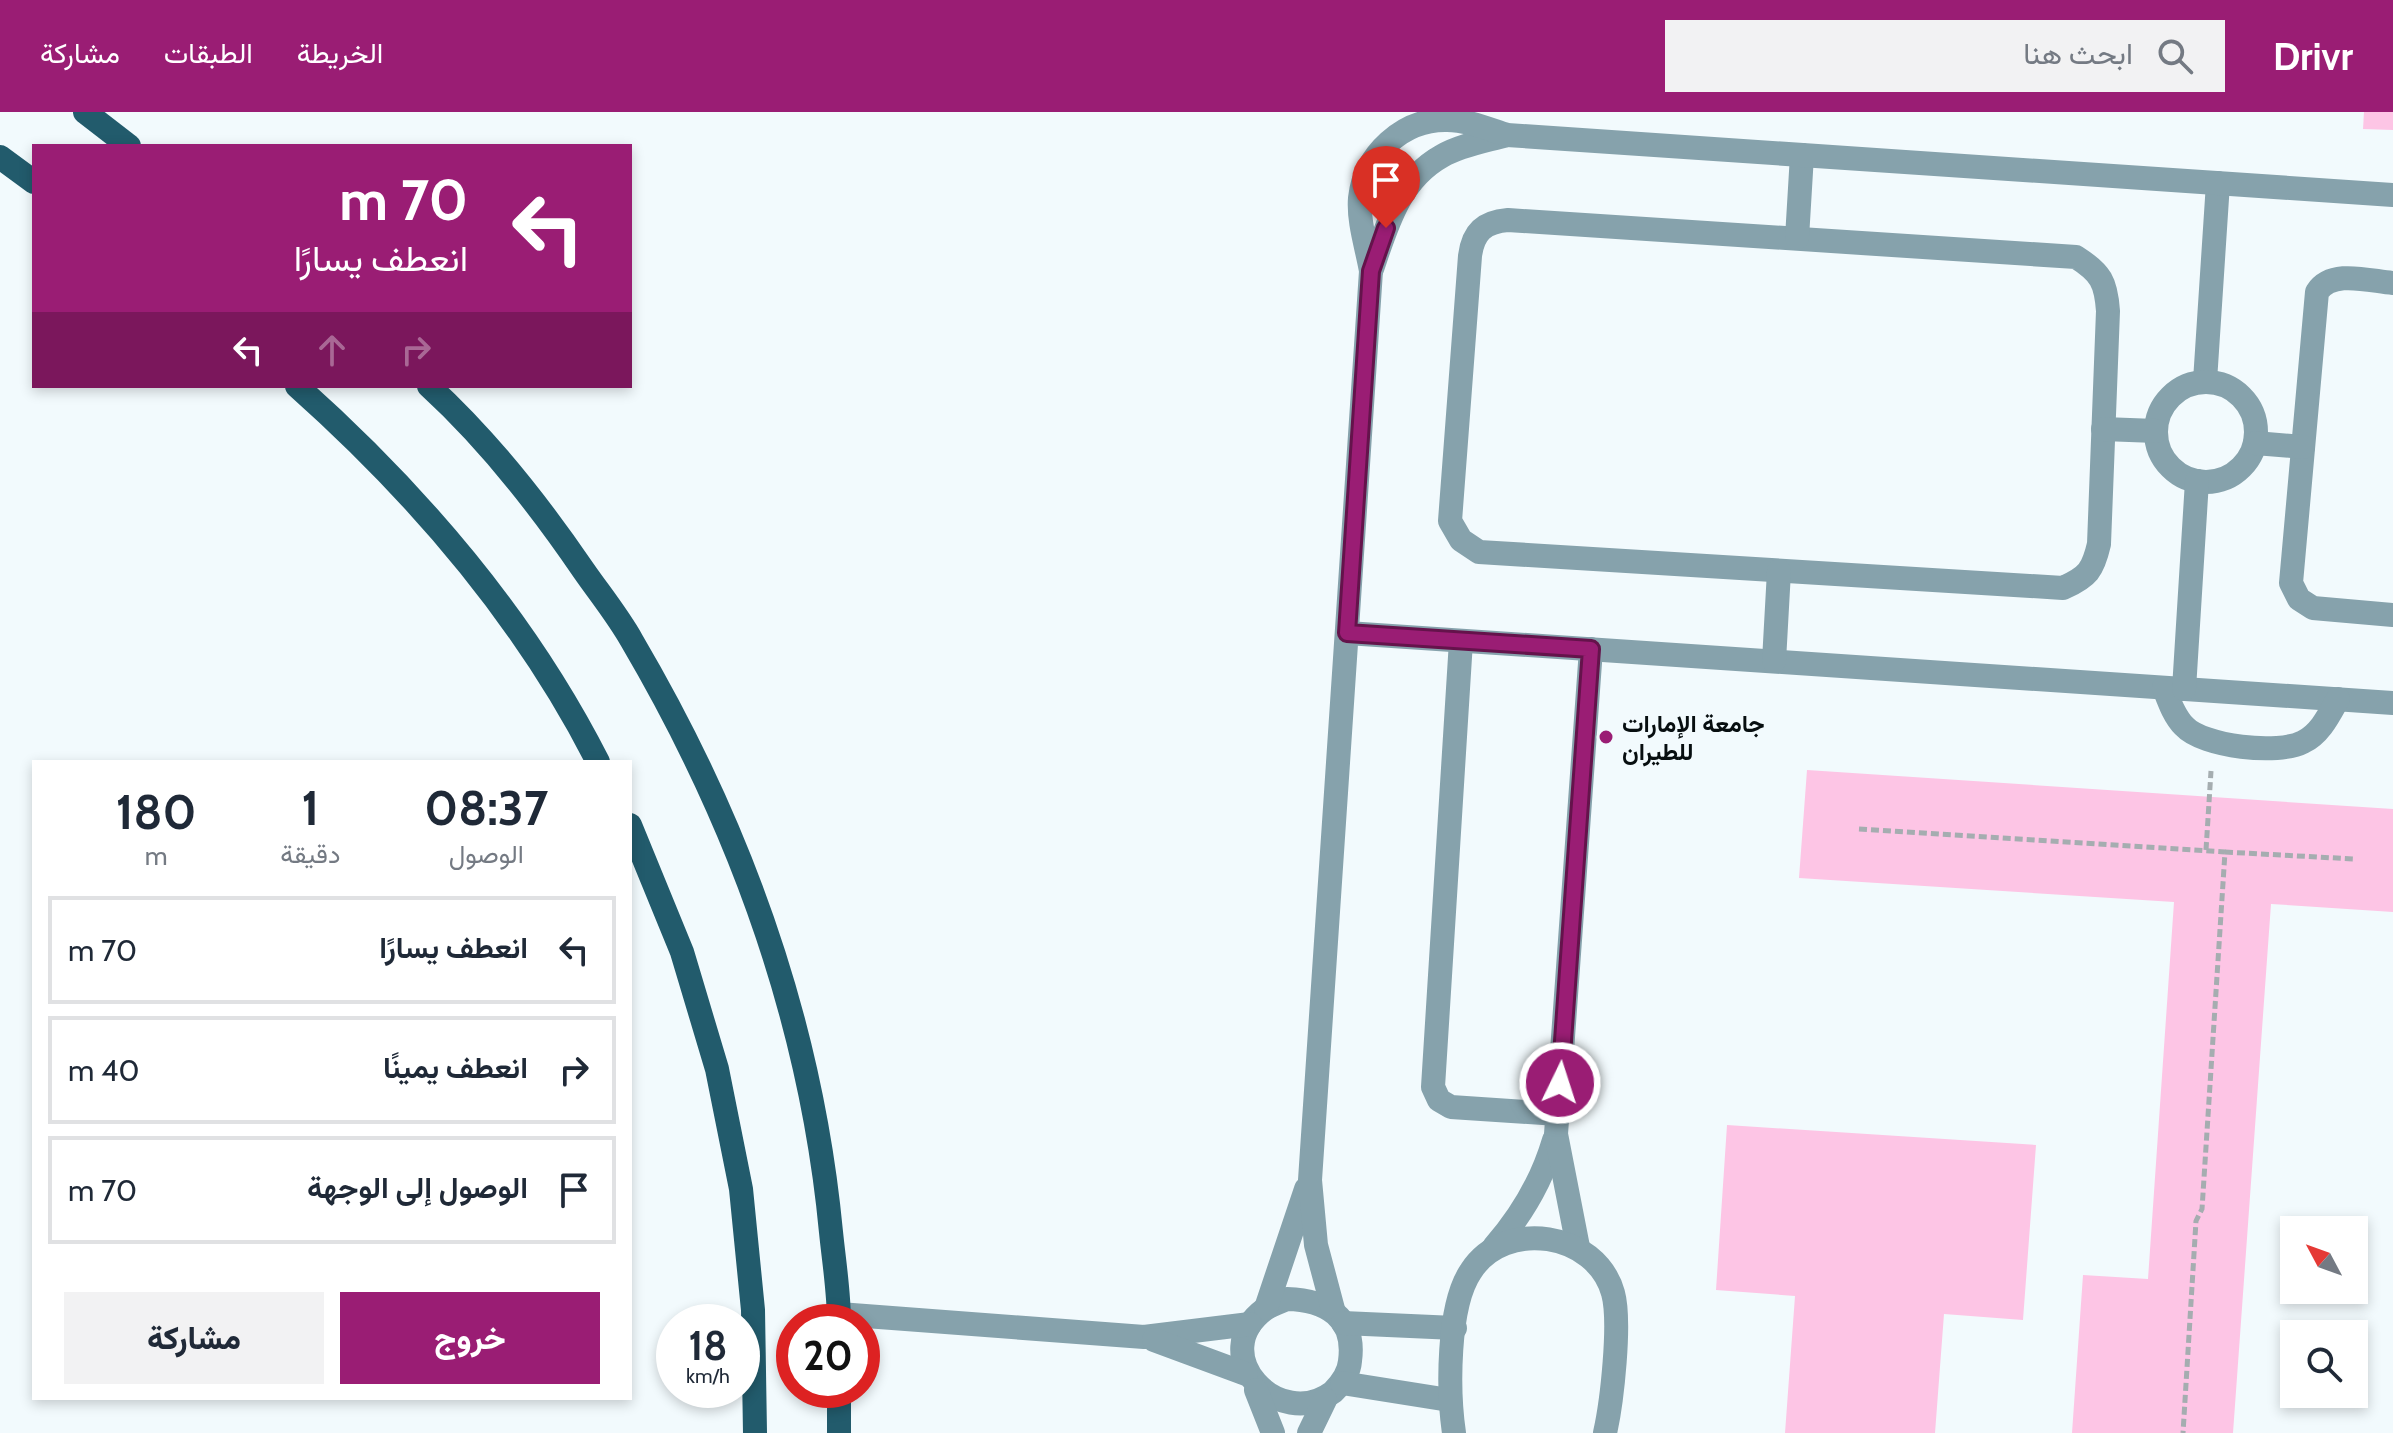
<!DOCTYPE html>
<html lang="ar">
<meta charset="utf-8">
<style>
body{margin:0;font-family:Cabin,Vazirmatn,sans-serif;background:#f2f2f3;color:#1f2937;direction:rtl;height:100vh;display:flex;flex-direction:column;font-size:30px;white-space:nowrap}
*{box-sizing:border-box;margin:0}
p{font-size:26px;color:#747a83}
.icon{flex:none;width:44px;height:44px;fill:none;stroke:currentColor;stroke-width:2;stroke-linecap:round;stroke-linejoin:round}
.map{position:relative;flex:1;overflow:hidden;direction:ltr}
.side{position:absolute;left:32px;top:648px;width:600px;height:640px;display:flex;flex-direction:column;background:#fff;border-radius:0px;box-shadow:0 4px 12px #0003;direction:rtl}
.side>*{flex:none}
.top-card{position:absolute;left:32px;top:32px;width:600px;height:244px;border-radius:0px;box-shadow:0 4px 12px #0003;direction:rtl;background:#9a1d74;color:#fff;overflow:hidden}
.needle{width:52px;rotate:311deg}
.controls{position:absolute;left:2280px;top:1104px;display:grid;gap:16px}
.controls a{display:grid;place-items:center;width:88px;height:88px;border-radius:0px;background:#fff;box-shadow:0 4px 12px #0003;font-size:40px}
.speed{position:absolute;left:656px;top:1192px;display:flex;gap:16px;font-size:40px;font-weight:700;text-align:center}
.speed>*{display:grid;place-content:center;width:104px;height:104px;border-radius:50%;background:#fff;box-shadow:0 4px 12px #0003;line-height:1}
.speed small{font-size:20px;font-weight:400}
.speed .limit{border:12px solid #d22;background:#fff;color:#111}
.pin{position:absolute;display:grid;place-items:center;width:68px;height:68px;color:#fff;margin:-82px -34px;border-radius:50% 50% 50% 0;rotate:-45deg;box-shadow:0 0 8px #0007}
.pin .icon{rotate:45deg}
.me{position:absolute;width:88px;margin:-44px;rotate:4deg;stroke-linejoin:round;filter:drop-shadow(0 0 6px #0008)}
.turn{display:flex;align-items:center;gap:28px;height:168px;padding:0 32px;font-size:36px}
.turn .icon{width:104px;height:104px;stroke-width:2.5}
.turn b{display:block;font-size:56px;line-height:68px}
.lanes{display:flex;align-items:center;height:76px;padding:0 32px;background:#0003;justify-content:center;gap:40px;direction:ltr}
.lanes .off{opacity:.35}
.eta{display:flex;justify-content:space-evenly;align-items:center;height:136px;text-align:center}
.eta b{font-size:48px;font-weight:800;line-height:56px}
.cta{display:flex;gap:16px;margin-top:auto;padding:16px 32px}
.cta a{flex:1;height:92px;border-radius:0px;background:#9a1d74;color:#fff;font-size:32px;font-weight:800;line-height:92px;text-align:center}
.cta a+a{background:#f2f2f3;color:#1f2937}
ul{padding:0;list-style:none}
li{display:flex;align-items:center;gap:24px;height:108px;margin:0 16px 12px;padding:0 16px;border:4px solid #e0e1e3;border-radius:0px}
li div{flex:1}
li b{display:block;font-size:30px}
li em{font-style:normal}
header{display:flex;align-items:center;gap:48px;box-sizing:border-box;height:112px;padding:0 40px;background:#9a1d74;color:#fff}
header strong{font-size:38px}
nav{display:flex;gap:44px;margin-inline-start:auto;font-size:28px}
.search{width:560px;height:72px;background:#f2f2f3;display:flex;align-items:center;gap:20px;box-sizing:border-box;padding:0 28px;border-radius:0px;color:#747a83;font-size:30px}
.map>svg:first-child{display:block}
.building{fill:#fdc5e5}
.lines{fill:none;stroke-linecap:round;stroke-linejoin:round}
.path{stroke:#a5adb0;stroke-width:5;stroke-dasharray:8 4;stroke-linecap:butt}
.minor{stroke:#86a2ac;stroke-width:24}
.major{stroke:#225b6c;stroke-width:24}
.route-casing{stroke:#64134b;stroke-width:20}
.route{stroke:#9a1d74;stroke-width:14}
.poi-dot{fill:#9a1d74;stroke:#f2fafd;stroke-width:3}
.labels{text-anchor:middle;dominant-baseline:central;stroke-width:6;stroke-linejoin:round;paint-order:stroke}
.poi-label{font-size:24px;font-weight:bold;fill:#070e10;stroke:#f2fafd;text-anchor:start}
</style>
<header>
<strong>Drivr</strong>
<div class="search"><svg class="icon" aria-label="search" viewBox="0 0 24 24"><circle cx="10" cy="10" r="6"/><path d="M15 15l6 6"/></svg>ابحث هنا</div>
<nav><a>الخريطة</a><a>الطبقات</a><a>مشاركة</a></nav>
</header>
<div class="map">
<svg width="2393" height="1321" viewBox="0 0 2393 1321">
<rect width="100%" height="100%" fill="#f2fafd"/>
<g class="building">
<path d="M 2364,0 L 2393,0 L 2393,18 L 2363,17 Z"/>
<path d="M 1807,658 L 2393,697 L 2393,800 L 2271,792 L 2233,1321 L 2072,1321 L 2083,1163 L 2148,1167 L 2174,790 L 1799,766 Z"/>
<path d="M 1727,1013 L 2036,1033 L 2023,1208 L 1944,1202 L 1935,1321 L 1785,1321 L 1795,1184 L 1716,1178 Z"/>
</g>
<g class="lines">
<g class="path">
<path d="M 1859,717 L 2225,740 L 2202,1097 L 2196,1109 L 2183,1321"/>
<path d="M 2206,738 L 2211,659"/>
<path d="M 2225,740 L 2354,747"/>
</g>
<g class="minor">
<path d="M 1508,108 L 2076,145 C 2101,161 2106,170 2108,199 L 2099,432 C 2093,458 2088,465 2063,476 L 1479,440 L 1461,428 L 1450,409 L 1470,144 C 1473,120 1484,110 1508,108 Z"/>
<path d="M 1797,126 L 1802,43"/>
<path d="M 1372,157 C 1387,113 1399,68 1442,44 C 1461,33 1486,29 1507,23"/>
<path d="M 2393,171 C 2369,169 2332,157 2317,180 L 2291,471 L 2299,487 L 2313,496 L 2393,503"/>
<path d="M 2205,269 L 2218,71"/>
<circle cx="2206" cy="320" r="50"/>
<path d="M 2103,317 L 2156,319"/>
<path d="M 2255,331 L 2303,335"/>
<path d="M 1347,521 L 2393,591"/>
<path d="M 1461,529 L 1433,975 L 1439,988 L 1451,995 L 1558,1002"/>
<path d="M 1774,549 L 1779,459"/>
<path d="M 2164,576 C 2169,589 2174,604 2184,614 C 2203,635 2279,643 2303,630 C 2320,622 2329,603 2338,587"/>
<path d="M 2184,577 L 2197,369"/>
<path d="M 1494,1135 C 1522,1103 1542,1069 1554,1028"/>
<path d="M 1578,1135 L 1556,1022 L 1591,537"/>
<path d="M 1287,1187 C 1326,1188 1356,1205 1350,1249 C 1349,1262 1341,1272 1333,1280 C 1279,1321 1204,1242 1265,1197 C 1271,1193 1280,1190 1287,1187 Z"/>
<path d="M 1266,1196 L 1306,1077"/>
<path d="M 1333,1197 L 1316,1133 L 1310,1068 L 1371,159 C 1367,136 1358,109 1360,86 C 1365,42 1403,7 1447,8 C 1467,8 1488,17 1507,23 L 2393,83"/>
<path d="M 839,1202 L 1144,1225 L 1250,1212"/>
<path d="M 1343,1211 L 1455,1216"/>
<path d="M 1154,1228 L 1246,1262"/>
<path d="M 1342,1271 L 1449,1288"/>
<path d="M 1256,1278 L 1273,1321"/>
<path d="M 1309,1321 L 1325,1288"/>
<path d="M 1454,1321 C 1448,1280 1447,1194 1471,1159 C 1505,1106 1596,1120 1613,1181 C 1621,1210 1612,1290 1605,1321"/>
</g>
<g class="major">
<path d="M 85,0 L 129,34"/>
<path d="M 0,45 L 34,70"/>
<path d="M 297,274 C 417,381 525,506 598,650"/>
<path d="M 429,274 C 488,328 539,393 584,459 C 600,482 618,504 632,529 C 739,711 811,909 831,1120 C 834,1150 839,1180 839,1210"/>
<path d="M 630,713 L 682,840 L 717,957 L 741,1077 L 753,1198 L 755,1321"/>
<path d="M 839,1278 L 839,1321"/>
</g>
</g>
<g class="lines">
<defs>
<path id="route" d="M 1386,116 L 1371,159 L 1347,521 L 1591,537 L 1560,971"/>
</defs>
<use href="#route" class="route-casing"/>
<use href="#route" class="route"/>
</g>
<circle class="poi-dot" cx="1606" cy="625" r="8"/>
<g class="labels">
<g class="poi-label">
<text x="1622" y="611">جامعة الإمارات<tspan x="1622" dy="28">للطيران</tspan></text>
</g>
</g>
</svg>
<div class="controls">
<a><svg class="needle" viewBox="-14 -14 28 28"><path d="M0-13l5 13h-10z" fill="#e53935"/><path d="M0 13l5-13h-10z" fill="#747a83"/></svg></a>
<a><svg class="icon" aria-label="search" viewBox="0 0 24 24"><circle cx="10" cy="10" r="6"/><path d="M15 15l6 6"/></svg></a>
</div>
<div class="speed"><div>18<small>km/h</small></div><div class="limit">20</div></div>
<div class="pin" style="left:1386px;top:116px;background:#d93025"><svg class="icon" aria-label="arrive" viewBox="0 0 24 24"><path d="M6 21V4h12l-3 4 3 4H6"/></svg></div>
<svg class="me" style="left:1560px;top:971px" viewBox="-20 -20 40 40"><circle r="17" fill="#9a1d74" stroke="#fff" stroke-width="3"/><path d="M0-11L8 9 0 5-8 9z" fill="#fff"/></svg>
<div class="top-card">
<div class="turn"><svg class="icon" aria-label="left" viewBox="0 0 24 24"><path d="M17 20v-9H6M10 6l-5 5 5 5"/></svg><div><b>70 m</b>انعطف يسارًا</div></div>
<div class="lanes"><svg class="icon" aria-label="left" viewBox="0 0 24 24"><path d="M17 20v-9H6M10 6l-5 5 5 5"/></svg><svg class="icon off" aria-label="ahead" viewBox="0 0 24 24"><path d="M12 20V5M6 11l6-6 6 6"/></svg><svg class="icon off" aria-label="right" viewBox="0 0 24 24"><path d="M7 20v-9h11M14 6l5 5-5 5"/></svg></div>
</div>
<section class="side">
<div class="eta">
<div><b>08:37</b><p>الوصول</p></div>
<div><b>1</b><p>دقيقة</p></div>
<div><b>180</b><p>m</p></div>
</div>
<ul>
<li><svg class="icon" aria-label="left" viewBox="0 0 24 24"><path d="M17 20v-9H6M10 6l-5 5 5 5"/></svg><div><b>انعطف يسارًا</b></div><em>70 m</em></li>
<li><svg class="icon" aria-label="right" viewBox="0 0 24 24"><path d="M7 20v-9h11M14 6l5 5-5 5"/></svg><div><b>انعطف يمينًا</b></div><em>40 m</em></li>
<li><svg class="icon" aria-label="arrive" viewBox="0 0 24 24"><path d="M6 21V4h12l-3 4 3 4H6"/></svg><div><b>الوصول إلى الوجهة</b></div><em>70 m</em></li>
</ul>
<div class="cta"><a>خروج</a><a>مشاركة</a></div>
</section>
</div>
